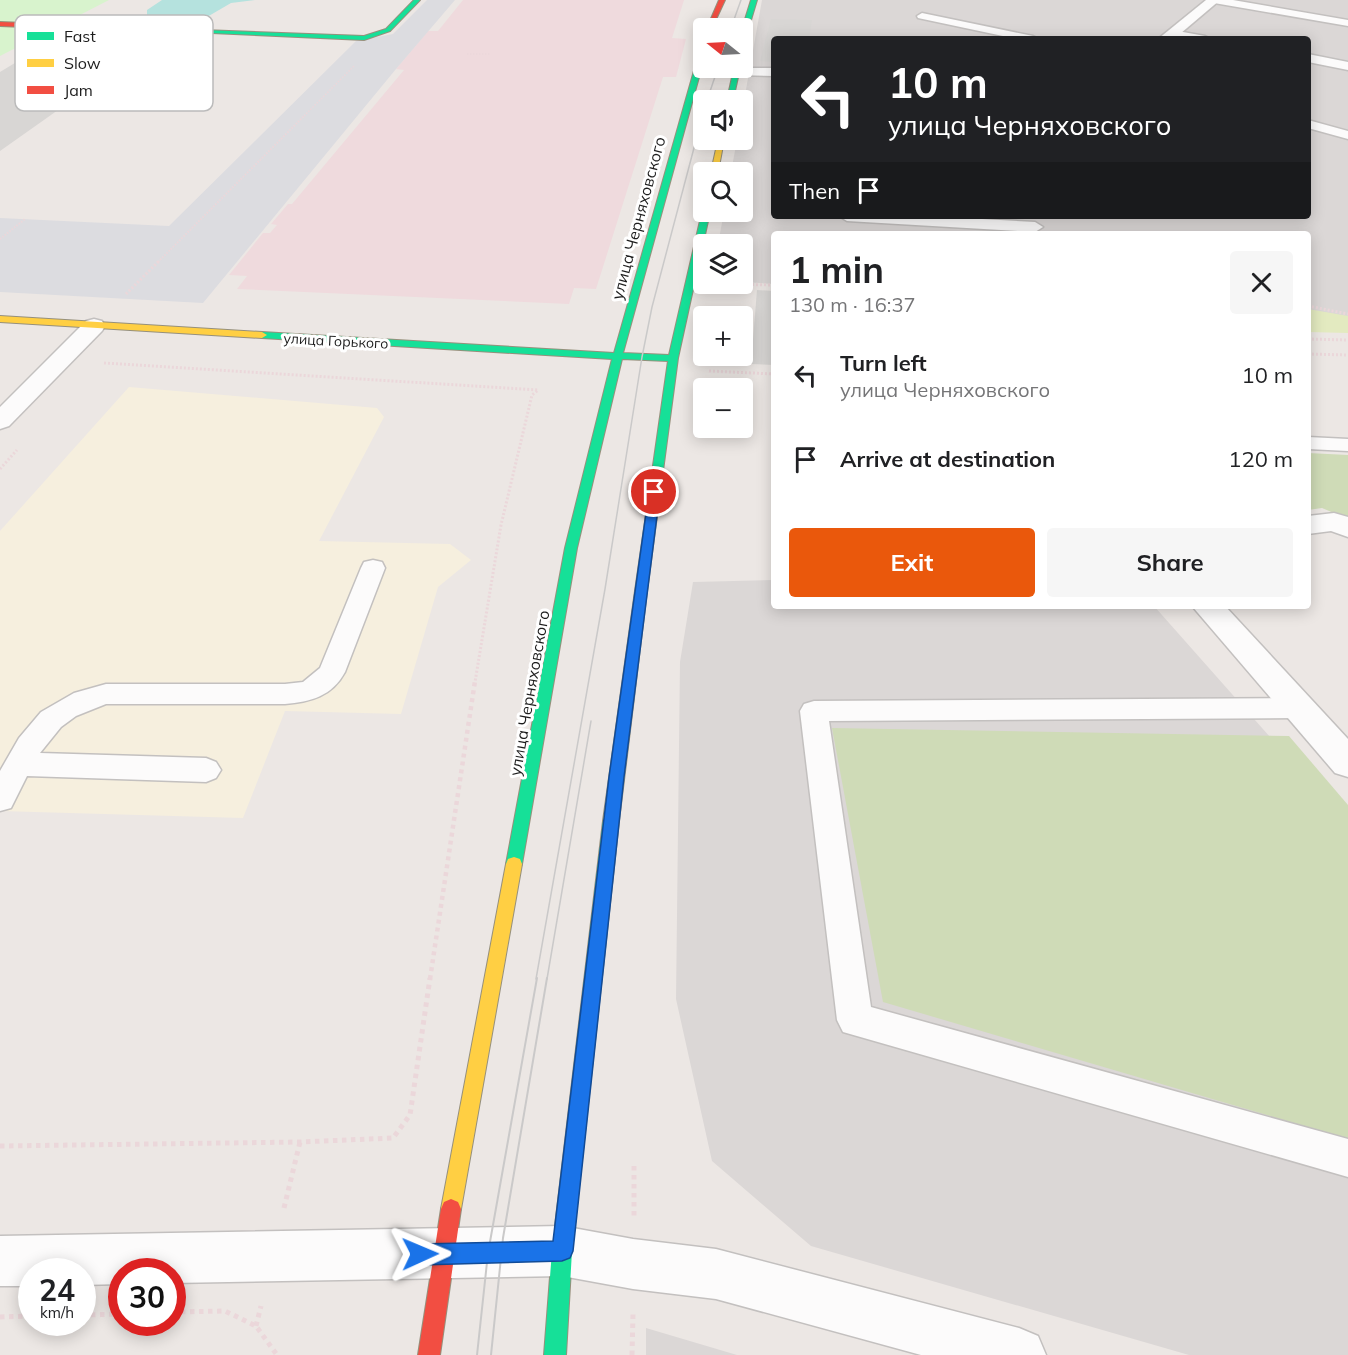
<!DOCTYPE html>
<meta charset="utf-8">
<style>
body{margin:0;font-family:Mulish,sans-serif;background:#f6f6f6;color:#202124;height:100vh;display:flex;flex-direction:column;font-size:22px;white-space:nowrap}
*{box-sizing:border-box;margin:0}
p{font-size:20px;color:#757577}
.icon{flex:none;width:33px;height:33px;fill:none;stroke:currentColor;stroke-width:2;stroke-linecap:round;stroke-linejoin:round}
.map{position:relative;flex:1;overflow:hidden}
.panel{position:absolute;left:771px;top:231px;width:540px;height:378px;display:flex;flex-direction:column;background:#fff;border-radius:6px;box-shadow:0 3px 15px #0003}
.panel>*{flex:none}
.guide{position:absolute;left:771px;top:36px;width:540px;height:183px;border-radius:6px;box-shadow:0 3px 15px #0003;background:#202124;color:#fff;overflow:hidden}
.needle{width:39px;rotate:288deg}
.fabs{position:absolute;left:693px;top:18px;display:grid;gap:12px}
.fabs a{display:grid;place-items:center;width:60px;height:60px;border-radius:6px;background:#fff;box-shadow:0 3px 15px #0003;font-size:30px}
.speed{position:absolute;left:18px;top:1258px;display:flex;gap:12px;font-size:30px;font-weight:700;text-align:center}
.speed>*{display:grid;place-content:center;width:78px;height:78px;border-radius:50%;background:#fff;box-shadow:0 3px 15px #0003;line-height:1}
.speed small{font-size:15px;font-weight:400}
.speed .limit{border:9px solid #d22;background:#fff;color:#111}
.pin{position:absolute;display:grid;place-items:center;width:51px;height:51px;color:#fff;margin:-26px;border:3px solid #fff;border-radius:50%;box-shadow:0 2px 6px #0007}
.me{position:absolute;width:66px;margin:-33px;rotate:89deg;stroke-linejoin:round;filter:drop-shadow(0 0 4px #0008)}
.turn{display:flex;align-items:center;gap:21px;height:126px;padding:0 18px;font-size:27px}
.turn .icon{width:78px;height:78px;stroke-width:2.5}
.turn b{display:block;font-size:42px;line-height:51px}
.then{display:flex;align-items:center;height:57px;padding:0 18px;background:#0003;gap:12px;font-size:22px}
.round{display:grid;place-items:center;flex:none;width:63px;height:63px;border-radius:6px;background:#f6f6f6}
.headline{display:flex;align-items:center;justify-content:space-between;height:102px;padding:0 18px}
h1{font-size:36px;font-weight:700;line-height:45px}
.action{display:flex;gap:12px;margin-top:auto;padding:12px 18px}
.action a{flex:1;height:69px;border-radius:6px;background:#ea580c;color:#fff;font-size:24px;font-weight:700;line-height:69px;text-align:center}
.action a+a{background:#f6f6f6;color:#202124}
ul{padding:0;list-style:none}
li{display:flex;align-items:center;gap:18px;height:84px;padding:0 18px}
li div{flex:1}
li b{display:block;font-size:22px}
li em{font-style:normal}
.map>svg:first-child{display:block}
.residential{fill:#dbd7d6;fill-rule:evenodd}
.commercial{fill:#efdadd}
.education{fill:#f6efde}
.grass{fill:#e3eac0}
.forest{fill:#cfdbb7}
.park{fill:#d8f3cd}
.parking{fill:#d8d6d4}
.plaza{fill:#dcdce0}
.water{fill:#b5e2de}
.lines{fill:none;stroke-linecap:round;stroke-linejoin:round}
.lane-casing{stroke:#c3c0bf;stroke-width:3}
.street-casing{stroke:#c3c0bf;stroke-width:3}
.fast-casing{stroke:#96907c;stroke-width:2}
.slow-casing{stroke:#96907c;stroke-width:2}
.jam-casing{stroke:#96907c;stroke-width:2}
.path-far4{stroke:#ebd7da;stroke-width:1.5;stroke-dasharray:1.5 1.5;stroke-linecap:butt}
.path-far3{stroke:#ebd7da;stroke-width:2;stroke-dasharray:1.5 1.5;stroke-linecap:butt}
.path-far2{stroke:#ebd7da;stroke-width:3;stroke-dasharray:2 2;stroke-linecap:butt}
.path-far1{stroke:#ebd7da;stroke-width:4.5;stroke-dasharray:4 4;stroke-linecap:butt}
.path{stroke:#ebd7da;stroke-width:5;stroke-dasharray:4.5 4.5;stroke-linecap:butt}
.lane{fill:#fcfbfb;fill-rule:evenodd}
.street{fill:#fcfbfb;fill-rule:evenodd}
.fast{fill:#16e098;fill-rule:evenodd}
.slow{fill:#ffcf43;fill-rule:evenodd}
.jam{fill:#f24e42;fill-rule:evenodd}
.tram-far1{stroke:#cac9c9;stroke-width:1.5}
.tram{stroke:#cac9c9;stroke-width:2}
.route{fill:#1a73e8;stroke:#114b97;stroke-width:1.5}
.labels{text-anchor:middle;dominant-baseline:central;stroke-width:6;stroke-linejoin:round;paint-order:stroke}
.far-street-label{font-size:14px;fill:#1d1d1d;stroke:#fff}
.street-label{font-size:16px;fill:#1d1d1d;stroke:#fff}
.key{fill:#fff;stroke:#bbb;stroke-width:1.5}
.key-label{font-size:16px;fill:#1d1d1d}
</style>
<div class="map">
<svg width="1348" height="1355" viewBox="0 0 1348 1355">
<rect width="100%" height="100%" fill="#ece7e4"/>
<g class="residential">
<path d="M 762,0 L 1348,0 L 1348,318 L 1308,316 L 1308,234 L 774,234 L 774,284 L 743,282 L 742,244 L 718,244 L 724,212 L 742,212 L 742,172 L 731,172 L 737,140 L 742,140 L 743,106 ZM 774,39 L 1308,39 L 1308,216 L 774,216 Z"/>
<path d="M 774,580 L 774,606 L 1154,606 L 1348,825 L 1348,1355 L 1189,1355 L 811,1246 L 712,1161 L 676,999 L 680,662 L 693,582 Z"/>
<path d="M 646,1328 L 737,1355 L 646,1355 Z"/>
</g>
<path class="commercial" d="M 463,0 L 684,0 L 672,38 L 686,39 L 676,77 L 663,77 L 596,289 L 574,288 L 569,304 L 237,289 L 247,276 L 229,275 L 263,233 L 270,233 L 277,225 L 271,224 L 288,204 L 292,204 L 404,70 L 396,69 L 428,31 L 438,31 Z"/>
<path class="education" d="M 129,387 L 377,408 L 384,417 L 319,541 L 450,544 L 471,560 L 438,587 L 401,714 L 285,711 L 243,818 L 0,811 L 0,531 Z"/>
<path class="grass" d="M 1308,309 L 1348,316 L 1348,333 L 1308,332 Z"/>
<g class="forest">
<path d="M 1308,453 L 1348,455 L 1348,519 L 1322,508 L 1308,510 Z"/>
<path d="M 832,728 L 1289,736 L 1348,805 L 1348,1139 L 883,1002 Z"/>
</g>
<path class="park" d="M 0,0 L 109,0 L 0,56 Z"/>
<g class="parking">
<path d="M 771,19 L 812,20 L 809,39 L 774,39 L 774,62 L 760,61 Z"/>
<path d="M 53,40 L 134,44 L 139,41 L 161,41 L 139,56 L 101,55 L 58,84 L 92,86 L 0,151 L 0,72 Z"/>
<path d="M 757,290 L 774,291 L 774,365 L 751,364 Z"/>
</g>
<path class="plaza" d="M 427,0 L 455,0 L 396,69 L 203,303 L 0,292 L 0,218 L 169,226 L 356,41 L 393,34 Z"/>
<path class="water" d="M 162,0 L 255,0 L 231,3 L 195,24 L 166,23 L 175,16 L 147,15 L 147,10 Z"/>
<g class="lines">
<defs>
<g id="lane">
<path d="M 1209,0 L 1233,0 L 1348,20 L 1348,26 L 1214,3 Z"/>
<path d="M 922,13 L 1033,36 L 1039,39 L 1017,39 L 918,18 L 917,16 Z"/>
<path d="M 1172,30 L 1205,36 L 1211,39 L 1186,39 L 1168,35 L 1166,33 Z"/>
<path d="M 1308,54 L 1348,62 L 1348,70 L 1308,62 Z"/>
<path d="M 732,68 L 774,68 L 774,76 L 736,75 L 732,74 Z"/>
<path d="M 1308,120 L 1348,131 L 1348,139 L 1308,128 Z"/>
<path d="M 839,216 L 928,216 L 1035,222 L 1043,227 L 1035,232 L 847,221 Z"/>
<path d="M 1308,437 L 1348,439 L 1348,451 L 1308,449 Z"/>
<path d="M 373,560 L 382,562 L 385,568 L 345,672 C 332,696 311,702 285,704 L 106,704 L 76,716 L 61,727 L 40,753 L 206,758 L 216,762 L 221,770 L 216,778 L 206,782 L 27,776 L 11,808 L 0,811 L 0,771 L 19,738 L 41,712 L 74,693 L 106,684 L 285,684 L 303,682 L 320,668 L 361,568 L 364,562 Z"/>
<path d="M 1298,698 L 1308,701 L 1312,708 L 1308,715 L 1298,718 L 829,721 L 871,1007 L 1348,1139 L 1348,1177 L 843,1032 L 837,1020 L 800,711 L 804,704 L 814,701 Z"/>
</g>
<g id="street">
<path d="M 1206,0 L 1220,0 L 1174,39 L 1158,39 Z"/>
<path d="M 94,319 L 102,321 L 105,326 L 102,331 L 9,426 L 0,429 L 0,407 L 86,321 Z"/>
<path d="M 1334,513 L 1348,517 L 1348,537 L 1331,531 L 1308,534 L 1308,516 Z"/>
<path d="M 1192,606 L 1225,606 L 1348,739 L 1348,777 L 1335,773 Z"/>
<path d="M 562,1226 L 633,1239 L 716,1249 L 1019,1328 L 1038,1336 L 1046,1355 L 921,1355 L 716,1299 L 633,1289 L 562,1276 L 172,1283 L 172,1272 L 122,1272 L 122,1284 L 82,1285 L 82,1272 L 32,1272 L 32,1286 L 0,1286 L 0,1236 Z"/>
</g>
<g id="fast">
<path d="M 414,0 L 420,0 L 390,31 L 364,40 L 145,30 L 148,28 L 364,36 L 386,29 Z"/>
<path d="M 751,0 L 757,0 L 745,40 L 742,42 L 742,29 Z"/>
<path d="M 704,44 L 704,59 L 623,353 L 669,355 L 702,212 L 710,212 L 678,358 L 647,591 L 641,595 L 635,591 L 668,361 L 622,359 L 577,548 L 522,864 L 520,869 L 514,871 L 508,869 L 506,864 L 565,548 L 612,359 L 262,338 L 257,335 L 262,332 L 614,353 L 701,46 Z"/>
<path d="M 734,68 L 740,68 L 733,100 L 727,100 Z"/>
<path d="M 611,815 L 616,817 L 619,821 L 572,1251 L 566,1355 L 544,1355 L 552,1251 L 603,821 L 606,817 Z"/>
</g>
<g id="slow">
<path d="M 718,140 L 724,140 L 718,172 L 711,172 Z"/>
<path d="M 0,316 L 262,332 L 267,335 L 262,338 L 0,322 Z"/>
<path d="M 641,587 L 647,591 L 619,821 L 616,825 L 611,827 L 606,825 L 603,821 L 635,591 Z"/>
<path d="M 514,857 L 520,859 L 522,864 L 461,1209 L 458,1216 L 451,1219 L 444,1216 L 441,1209 L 506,864 L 508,859 Z"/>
</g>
<g id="jam">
<path d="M 719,0 L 725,0 L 712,28 L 707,28 Z"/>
<path d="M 0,22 L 148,28 L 151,30 L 148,32 L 0,26 Z"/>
<path d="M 451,1199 L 458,1202 L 461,1209 L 440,1355 L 418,1355 L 441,1209 L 444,1202 Z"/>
</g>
</defs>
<use href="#lane" class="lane-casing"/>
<use href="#street" class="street-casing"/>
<use href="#fast" class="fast-casing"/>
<use href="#slow" class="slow-casing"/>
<use href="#jam" class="jam-casing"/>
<g class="path-far4">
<path d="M 467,54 L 491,54"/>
<path d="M 304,116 L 354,66"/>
</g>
<g class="path-far3">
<path d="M 0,239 L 25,219"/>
<path d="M 158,262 L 305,115"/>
</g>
<g class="path-far2">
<path d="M 724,284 L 774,285"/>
<path d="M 126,294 L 159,261"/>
<path d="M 1308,306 L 1348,314"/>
<path d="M 1308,339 L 1348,340"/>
<path d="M 1308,354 L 1348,355"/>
<path d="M 104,363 L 538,390 L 532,395 L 501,525 L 475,682"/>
<path d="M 709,371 L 774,374"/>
<path d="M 0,469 L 17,450"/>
</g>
<path class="path-far1" d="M 430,979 L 475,681"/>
<g class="path">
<path d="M 0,1146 L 300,1142 L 393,1138 L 410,1115 L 430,978"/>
<path d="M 634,1166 L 634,1216"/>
<path d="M 284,1208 L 300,1142"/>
<path d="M 172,1312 L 225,1311 L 256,1326 L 277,1355"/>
<path d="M 82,1315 L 122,1314"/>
<path d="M 0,1317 L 32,1316"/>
<path d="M 256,1326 L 261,1306"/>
<path d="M 632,1355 L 633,1314"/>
</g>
<use href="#lane" class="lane"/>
<use href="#street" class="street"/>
<use href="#fast" class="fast"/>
<use href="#slow" class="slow"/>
<use href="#jam" class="jam"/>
<g class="tram-far1">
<path d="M 731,28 L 741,0"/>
<path d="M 707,100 L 718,68"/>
<path d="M 536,979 L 605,589 L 642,357 L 652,307 L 704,110"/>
<path d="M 547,979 L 591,721"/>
</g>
<g class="tram">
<path d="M 477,1355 L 488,1253 L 537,978"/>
<path d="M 491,1355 L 503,1238 L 547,978"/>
</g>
</g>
<path class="route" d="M 654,488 L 660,492 L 624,777 L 573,1251 L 570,1258 L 562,1261 L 420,1265 L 413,1261 L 410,1254 L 413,1247 L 420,1244 L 553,1241 L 609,777 L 649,492 Z"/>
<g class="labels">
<g class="far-street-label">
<text transform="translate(336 341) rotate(3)">улица Горького</text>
</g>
<g class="street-label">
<text transform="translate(638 218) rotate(-75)">улица Черняховского</text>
<text transform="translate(529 693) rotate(-80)">улица Черняховского</text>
</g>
</g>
<rect x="15" y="15" width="198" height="96" rx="9" class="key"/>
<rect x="27" y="32" width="27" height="8" fill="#16e098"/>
<rect x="27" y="59" width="27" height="8" fill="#ffcf43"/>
<rect x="27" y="86" width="27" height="8" fill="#f24e42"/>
<g class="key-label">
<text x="64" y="42">Fast</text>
<text x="64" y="69">Slow</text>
<text x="64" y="96">Jam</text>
</g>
</svg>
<div class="fabs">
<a><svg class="needle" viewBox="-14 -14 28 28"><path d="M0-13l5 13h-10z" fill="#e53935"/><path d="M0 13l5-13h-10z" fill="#757577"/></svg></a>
<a><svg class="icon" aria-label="sound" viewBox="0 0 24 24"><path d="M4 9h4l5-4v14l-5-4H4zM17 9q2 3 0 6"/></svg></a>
<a><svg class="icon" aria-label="search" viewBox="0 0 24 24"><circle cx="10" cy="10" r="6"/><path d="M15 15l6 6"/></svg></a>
<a><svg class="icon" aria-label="layers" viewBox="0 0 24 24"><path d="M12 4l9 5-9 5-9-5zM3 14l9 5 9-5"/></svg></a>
<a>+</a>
<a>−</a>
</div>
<div class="speed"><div>24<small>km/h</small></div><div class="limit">30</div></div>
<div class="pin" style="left:654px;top:492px;background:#d93025"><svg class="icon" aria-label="arrive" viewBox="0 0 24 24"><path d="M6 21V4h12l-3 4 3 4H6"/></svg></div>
<svg class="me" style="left:420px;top:1254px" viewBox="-20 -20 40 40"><path d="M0-17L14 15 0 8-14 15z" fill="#1a73e8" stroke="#fff" stroke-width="4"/></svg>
<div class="guide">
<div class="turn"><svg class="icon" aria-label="left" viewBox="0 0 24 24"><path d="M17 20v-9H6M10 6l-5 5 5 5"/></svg><div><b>10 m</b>улица Черняховского</div></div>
<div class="then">Then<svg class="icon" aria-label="arrive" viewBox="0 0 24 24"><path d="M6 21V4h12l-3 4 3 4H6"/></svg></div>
</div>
<section class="panel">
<div class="headline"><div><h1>1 min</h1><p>130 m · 16:37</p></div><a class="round"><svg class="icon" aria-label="close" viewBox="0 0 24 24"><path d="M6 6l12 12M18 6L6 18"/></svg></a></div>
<ul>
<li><svg class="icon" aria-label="left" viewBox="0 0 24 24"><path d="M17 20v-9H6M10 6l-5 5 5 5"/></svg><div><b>Turn left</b><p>улица Черняховского</p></div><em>10 m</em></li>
<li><svg class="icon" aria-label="arrive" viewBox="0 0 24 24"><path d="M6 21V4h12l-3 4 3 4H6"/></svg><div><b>Arrive at destination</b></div><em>120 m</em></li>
</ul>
<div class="action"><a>Exit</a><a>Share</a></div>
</section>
</div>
